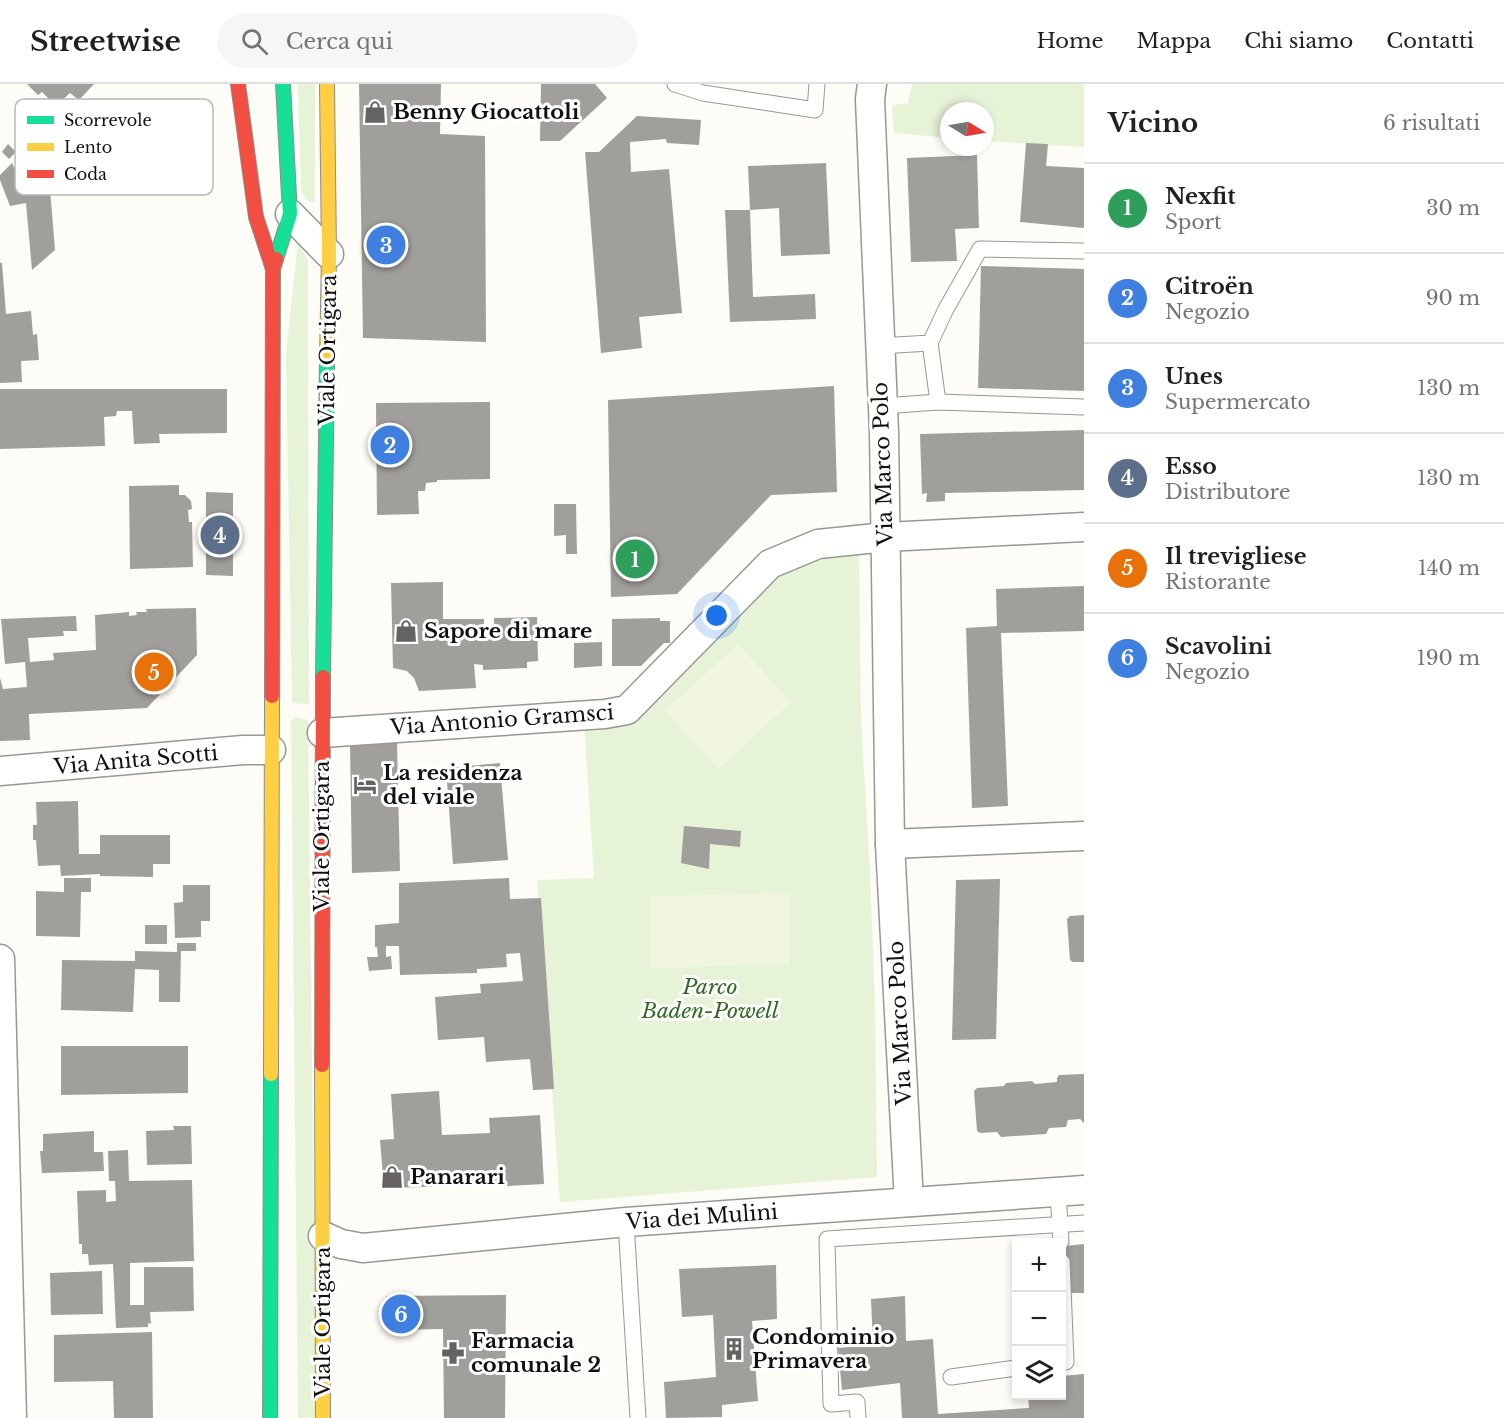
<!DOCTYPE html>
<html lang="it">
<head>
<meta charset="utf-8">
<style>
	:root { --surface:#fff; --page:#f6f6f6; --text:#202124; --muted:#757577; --line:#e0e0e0; --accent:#111827 }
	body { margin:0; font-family:"Libre Baskerville",serif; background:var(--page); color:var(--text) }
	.controls { position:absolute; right:18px; bottom:18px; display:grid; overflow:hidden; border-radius:0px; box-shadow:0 3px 9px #0003 }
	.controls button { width:54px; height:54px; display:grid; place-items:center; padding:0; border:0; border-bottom:2px solid var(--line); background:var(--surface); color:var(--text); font:30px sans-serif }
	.compass { position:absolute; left:940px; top:18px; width:54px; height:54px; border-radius:50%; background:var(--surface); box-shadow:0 3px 9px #0003; rotate:101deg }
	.you { position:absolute; left:717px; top:532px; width:21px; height:21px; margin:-15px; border:4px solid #fff; border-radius:50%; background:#1a73e8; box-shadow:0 0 0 9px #1a73e833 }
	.badge { display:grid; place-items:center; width:39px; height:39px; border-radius:50%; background:var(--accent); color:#fff; font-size:20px; font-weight:700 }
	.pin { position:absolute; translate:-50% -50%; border:3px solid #fff; box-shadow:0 2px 6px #0006 }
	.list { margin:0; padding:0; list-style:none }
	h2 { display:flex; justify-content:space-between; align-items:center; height:78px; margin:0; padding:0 24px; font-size:26px }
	h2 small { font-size:20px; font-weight:400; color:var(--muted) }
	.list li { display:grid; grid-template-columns:39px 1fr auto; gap:18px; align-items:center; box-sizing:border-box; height:90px; padding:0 24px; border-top:2px solid var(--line) }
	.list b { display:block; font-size:22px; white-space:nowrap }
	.list p { margin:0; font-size:20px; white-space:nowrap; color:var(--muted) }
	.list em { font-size:20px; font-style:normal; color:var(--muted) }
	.icon { flex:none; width:33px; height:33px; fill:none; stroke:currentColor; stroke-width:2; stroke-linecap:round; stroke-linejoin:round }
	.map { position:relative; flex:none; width:1084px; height:1334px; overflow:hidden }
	header { display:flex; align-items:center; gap:36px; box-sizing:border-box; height:84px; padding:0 30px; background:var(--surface); border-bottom:2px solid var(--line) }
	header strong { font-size:28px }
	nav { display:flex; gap:33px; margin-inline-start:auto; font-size:21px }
	.search { width:420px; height:54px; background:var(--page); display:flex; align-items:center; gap:15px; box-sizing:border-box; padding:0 21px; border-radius:33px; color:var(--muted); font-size:22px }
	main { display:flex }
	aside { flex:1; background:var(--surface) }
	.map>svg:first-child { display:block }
</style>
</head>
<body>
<header>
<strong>Streetwise</strong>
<div class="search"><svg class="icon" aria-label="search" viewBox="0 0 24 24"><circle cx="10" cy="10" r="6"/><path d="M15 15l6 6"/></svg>Cerca qui</div>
<nav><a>Home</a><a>Mappa</a><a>Chi siamo</a><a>Contatti</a></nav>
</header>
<main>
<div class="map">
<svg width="1084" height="1334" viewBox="0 0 1084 1334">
	<rect width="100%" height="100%" fill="#fdfcf7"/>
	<!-- green -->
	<g fill="#e7f3d7">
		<polygon points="298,0 315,0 315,119 306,116 301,107"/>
		<polygon points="912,0 1084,0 1084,63 985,57 985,27 949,27 949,54 894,49 892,21 908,19"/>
		<polygon points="298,158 308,177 309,620 292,619 286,270"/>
		<polygon points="831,466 859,468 861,636 870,788 875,921 877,1093 560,1118 537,796 594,794 584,637 598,638 776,491"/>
		<polygon points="295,633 308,636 316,1334 298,1334 291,637"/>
	</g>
	<!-- pitch -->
	<g fill="#f0f6e1">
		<polygon points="738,560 791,618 719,685 665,627"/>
		<polygon points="790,809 790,880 651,884 651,812"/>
	</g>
	<!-- building -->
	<g fill="#a19f9c">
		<polygon points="27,0 94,0 79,16 70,9 56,22 42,8 38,11"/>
		<polygon points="359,0 441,0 440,50 485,52 486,258 363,254"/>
		<polygon points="541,0 595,0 607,14 560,57 540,57"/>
		<polygon points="637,32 701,36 699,61 667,59 666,55 630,58 631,88 669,85 682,229 639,233 642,264 601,269 585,68 599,68"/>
		<polygon points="1026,59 1048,60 1046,82 1084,84 1084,144 1020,138"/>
		<polygon points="8,60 16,68 9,75 2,68"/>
		<polygon points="977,71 979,144 955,145 957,177 911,178 907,74"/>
		<polygon points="12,79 25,107 50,105 55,166 32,186 26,119 10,122 0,96 0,91"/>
		<polygon points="826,79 830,170 781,172 779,124 750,126 748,82"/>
		<polygon points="725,126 750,126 753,213 815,210 816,235 730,238"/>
		<polygon points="0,179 2,179 6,230 31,227 33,251 37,250 39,276 21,277 22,298 0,299"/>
		<polygon points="981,182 1084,185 1084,307 978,304"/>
		<polygon points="834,302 837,408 771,411 677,510 611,513 608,316"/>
		<polygon points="0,305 227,305 227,349 159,350 160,359 134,360 132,327 117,327 116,332 104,333 105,362 0,365"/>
		<polygon points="490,318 490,395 437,396 437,398 426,399 425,407 418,407 419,430 377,431 376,319"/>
		<polygon points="1084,346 1084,406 945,409 945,417 926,418 927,409 922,410 920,350"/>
		<polygon points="179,401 179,411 185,411 191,417 192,425 188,426 189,438 192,438 193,483 130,485 129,402"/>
		<polygon points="206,408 233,409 233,492 206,491"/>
		<polygon points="554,420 576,420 577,470 566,470 566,451 554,452"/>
		<polygon points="443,498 443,535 484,535 484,544 494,544 494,534 537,533 538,577 527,578 527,584 483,586 483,581 474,580 476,604 419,607 414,594 407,587 393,584 391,499"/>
		<polygon points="1084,502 1084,547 1001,549 1008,722 972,724 966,544 997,542 996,505"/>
		<polygon points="196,524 197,571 147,624 29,630 30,656 0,657 0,594 3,605 27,603 25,578 5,580 1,535 76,532 77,547 63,547 64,552 28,554 30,578 54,576 53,569 96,566 95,531 129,528 129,532 137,531 136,528 147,528 146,525"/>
		<polygon points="660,534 660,537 670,537 670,559 664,559 641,582 612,582 612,535"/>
		<polygon points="602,558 602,582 574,584 574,559"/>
		<polygon points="397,658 400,787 352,789 350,659"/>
		<polygon points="500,679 508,776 453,780 446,684"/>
		<polygon points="78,717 79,770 100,770 100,751 170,751 170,780 153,780 153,793 100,792 100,790 61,792 60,781 38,782 36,756 33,756 33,741 37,741 36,718"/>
		<polygon points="684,742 741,747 740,763 710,760 709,785 681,779"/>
		<polygon points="64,794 91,794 91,808 81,808 80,853 36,852 36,807 64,808"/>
		<polygon points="509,794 510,815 541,814 554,1005 533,1006 530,975 486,978 484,953 438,956 435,913 481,909 480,900 523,897 520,869 506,870 507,883 477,885 477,889 400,891 399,862 386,862 386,873 391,872 392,885 369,887 367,873 378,873 377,863 375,863 375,841 399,839 399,799"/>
		<polygon points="1000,795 996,955 952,956 956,796"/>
		<polygon points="183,801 210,801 210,837 201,837 201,853 175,854 174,819 183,818"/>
		<polygon points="1084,831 1084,878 1073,878 1070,876 1067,835 1070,832"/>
		<rect x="145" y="841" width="22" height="19"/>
		<polygon points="177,859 196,859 196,867 181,867 180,918 159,918 159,886 135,885 133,928 61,926 62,876 135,877 135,867 177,868"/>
		<polygon points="61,962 188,962 188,1009 61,1011"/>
		<polygon points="1084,990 1084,1039 1080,1035 1068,1036 1066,1043 1049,1044 1046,1050 1001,1053 997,1048 980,1049 977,1047 974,1007 977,1004 1004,1002 1006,999 1032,997 1035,1000 1057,998 1057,994 1059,991"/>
		<polygon points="439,1007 442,1051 490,1049 489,1034 540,1031 544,1100 493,1103 493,1097 467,1098 467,1102 384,1104 380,1056 394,1055 391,1010"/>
		<polygon points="173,1042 191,1042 192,1080 147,1081 146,1047 174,1046"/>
		<polygon points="94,1047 94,1068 103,1068 104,1087 42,1089 40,1067 43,1067 43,1050"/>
		<polygon points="128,1066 129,1097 192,1096 194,1177 130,1179 130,1221 144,1221 144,1183 193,1183 194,1227 150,1228 151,1240 148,1239 148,1243 116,1244 113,1180 89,1181 88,1170 82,1170 82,1160 79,1160 77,1107 106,1106 106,1118 116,1117 115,1097 109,1097 108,1067"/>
		<polygon points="1084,1160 1084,1209 1069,1209 1065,1162"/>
		<polygon points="776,1181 777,1235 752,1237 758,1317 722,1321 722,1333 666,1334 664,1298 716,1293 713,1231 682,1233 679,1185"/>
		<polygon points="102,1187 103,1230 51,1231 50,1189"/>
		<polygon points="506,1211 505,1334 444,1334 443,1245 387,1246 386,1212"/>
		<polygon points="905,1212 906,1257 933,1255 938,1330 1029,1324 1028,1312 1062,1312 1062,1292 1084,1290 1084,1334 902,1334 900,1299 842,1306 838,1264 873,1261 871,1215"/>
		<polygon points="152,1248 153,1334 114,1334 113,1297 54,1298 54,1251"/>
	</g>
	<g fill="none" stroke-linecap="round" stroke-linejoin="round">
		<!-- lane casing -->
		<g stroke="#979795" stroke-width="17">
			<g id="lane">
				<polyline points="675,0 703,9 815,26 817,0"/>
				<polyline points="930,259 938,318"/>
				<polyline points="879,262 930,259 946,225 980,165 1084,167"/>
				<polyline points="883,322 938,318 1084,323"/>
				<polyline points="1058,1108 1061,1158"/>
				<polyline points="626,1138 638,1334"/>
				<polyline points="1062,1178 1066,1278 1062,1278"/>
				<polyline points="951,1293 1016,1284"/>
				<polyline points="858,1334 857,1318 831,1320 827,1155 1084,1139"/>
			</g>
		</g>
		<!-- street casing -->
		<g stroke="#979795" stroke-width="31">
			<g id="street">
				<polyline points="872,0 870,15 884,348 890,760 909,1118"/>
				<polyline points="290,130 329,170"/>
				<polyline points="322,649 605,630 627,626 770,480 818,460 886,453 1084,443"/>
				<polyline points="0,687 243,666 271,666"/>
				<polyline points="890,760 1084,752"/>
				<polyline points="0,875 12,1334"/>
				<polyline points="323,1152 341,1160 363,1164 626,1138 1084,1106"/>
			</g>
		</g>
		<!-- fast casing -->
		<g stroke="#8e8d8b" stroke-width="16">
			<g id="fast">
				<polyline points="276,175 290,130 283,0"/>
				<polyline points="323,593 327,275"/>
				<polyline points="270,1334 271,990"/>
			</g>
		</g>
		<!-- slow casing -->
		<g stroke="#8e8d8b" stroke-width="16">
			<g id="slow">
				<polyline points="327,0 329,170 327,275"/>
				<polyline points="322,981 323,1334"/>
				<polyline points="271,990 272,612"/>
			</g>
		</g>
		<!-- jam casing -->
		<g stroke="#8e8d8b" stroke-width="16">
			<g id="jam">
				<polyline points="238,0 256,133 273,185"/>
				<polyline points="272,612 273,185 276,175"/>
				<polyline points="322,981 323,593"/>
			</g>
		</g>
		<!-- lane -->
		<use href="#lane" stroke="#fffffe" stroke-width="15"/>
		<!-- street -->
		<use href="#street" stroke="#fffffe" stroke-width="28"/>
		<!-- fast -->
		<use href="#fast" stroke="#16e098" stroke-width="14"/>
		<!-- slow -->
		<use href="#slow" stroke="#ffcf43" stroke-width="14"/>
		<!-- jam -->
		<use href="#jam" stroke="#f24e42" stroke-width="14"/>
	</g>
	<!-- icons -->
	<defs>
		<g id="shop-bare" transform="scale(1.8)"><path d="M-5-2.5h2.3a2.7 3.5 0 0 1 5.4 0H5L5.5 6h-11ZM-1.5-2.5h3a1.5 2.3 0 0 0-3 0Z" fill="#646362" stroke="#fff" stroke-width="2.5" paint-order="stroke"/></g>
		<g id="hotel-bare" transform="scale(1.8)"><path d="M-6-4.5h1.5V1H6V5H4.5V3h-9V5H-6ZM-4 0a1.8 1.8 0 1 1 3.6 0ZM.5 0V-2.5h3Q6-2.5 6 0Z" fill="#646362" stroke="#fff" stroke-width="2.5" paint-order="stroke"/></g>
		<g id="building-bare" transform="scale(1.8)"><path d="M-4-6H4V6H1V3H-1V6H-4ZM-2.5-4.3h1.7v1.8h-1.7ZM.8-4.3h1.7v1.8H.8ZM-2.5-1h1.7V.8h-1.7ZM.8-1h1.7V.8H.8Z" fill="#646362" stroke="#fff" stroke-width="2.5" paint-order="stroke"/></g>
		<g id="pharmacy-bare" transform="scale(1.8)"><path d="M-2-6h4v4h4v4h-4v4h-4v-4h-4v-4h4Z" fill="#646362" stroke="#fff" stroke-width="2.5" paint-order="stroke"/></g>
	</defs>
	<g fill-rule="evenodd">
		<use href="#shop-bare" x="375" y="28"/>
		<use href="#shop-bare" x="406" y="547"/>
		<use href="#hotel-bare" x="365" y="701"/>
		<use href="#shop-bare" x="392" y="1093"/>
		<use href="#building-bare" x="734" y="1265"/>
		<use href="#pharmacy-bare" x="453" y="1269"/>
	</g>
	<g text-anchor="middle" stroke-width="6" stroke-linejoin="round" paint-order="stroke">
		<!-- poi labels -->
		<g font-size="21" font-weight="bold" fill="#111" stroke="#fff" text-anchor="start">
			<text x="393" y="35">Benny Giocattoli</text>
			<text x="424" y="554">Sapore di mare</text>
			<text x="383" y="696">La residenza<tspan x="383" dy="24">del viale</tspan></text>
			<text x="410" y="1100">Panarari</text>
			<text x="752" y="1260">Condominio<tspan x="752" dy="24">Primavera</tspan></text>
			<text x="471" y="1264">Farmacia<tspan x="471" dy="24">comunale 2</tspan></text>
		</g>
		<!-- street labels -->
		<g font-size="21" fill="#111" stroke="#fff">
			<text transform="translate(328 266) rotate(-89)" y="7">Viale Ortigara</text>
			<text transform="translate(883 380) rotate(-92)" y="7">Via Marco Polo</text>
			<text transform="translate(502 636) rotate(-4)" y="7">Via Antonio Gramsci</text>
			<text transform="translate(136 676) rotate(-5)" y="7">Via Anita Scotti</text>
			<text transform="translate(322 752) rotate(-90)" y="7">Viale Ortigara</text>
			<text transform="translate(900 939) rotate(-93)" y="7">Via Marco Polo</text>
			<text transform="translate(702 1133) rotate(-4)" y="7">Via dei Mulini</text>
			<text transform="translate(323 1238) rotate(-90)" y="7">Viale Ortigara</text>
		</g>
		<!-- park labels -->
		<g font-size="21" font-style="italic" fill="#2f6b1f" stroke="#fff">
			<text x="710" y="910">Parco<tspan x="710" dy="24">Baden-Powell</tspan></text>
		</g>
	</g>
	<!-- legend -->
	<rect x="15" y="15" width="198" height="96" rx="9" fill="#fff" stroke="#b8b8b8" stroke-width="1.5"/>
	<rect x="27" y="32" width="27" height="8" fill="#16e098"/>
	<rect x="27" y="59" width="27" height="8" fill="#ffcf43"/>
	<rect x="27" y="86" width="27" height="8" fill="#f24e42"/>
	<g font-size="16" fill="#111">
		<text x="64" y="42">Scorrevole</text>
		<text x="64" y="69">Lento</text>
		<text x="64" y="96">Coda</text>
	</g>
</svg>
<div class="controls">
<button>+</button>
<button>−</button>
<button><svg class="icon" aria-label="layers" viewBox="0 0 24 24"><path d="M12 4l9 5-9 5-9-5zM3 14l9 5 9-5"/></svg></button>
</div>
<svg class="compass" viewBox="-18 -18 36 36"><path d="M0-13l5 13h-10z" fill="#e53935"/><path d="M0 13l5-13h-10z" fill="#757577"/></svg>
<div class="you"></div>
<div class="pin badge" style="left:635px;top:475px;background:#2e9e5b">1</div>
<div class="pin badge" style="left:390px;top:361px;background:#3f7fe0">2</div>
<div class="pin badge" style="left:386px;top:161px;background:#3f7fe0">3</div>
<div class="pin badge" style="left:220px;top:451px;background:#5c6f8a">4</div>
<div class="pin badge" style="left:154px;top:588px;background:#e8710a">5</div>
<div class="pin badge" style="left:401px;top:1230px;background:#3f7fe0">6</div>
</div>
<aside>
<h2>Vicino<small>6 risultati</small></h2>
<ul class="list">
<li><span class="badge" style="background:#2e9e5b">1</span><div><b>Nexfit</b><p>Sport</p></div><em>30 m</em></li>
<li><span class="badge" style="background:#3f7fe0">2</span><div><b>Citroën</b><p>Negozio</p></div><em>90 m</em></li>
<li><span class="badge" style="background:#3f7fe0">3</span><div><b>Unes</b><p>Supermercato</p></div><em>130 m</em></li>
<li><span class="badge" style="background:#5c6f8a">4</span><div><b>Esso</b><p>Distributore</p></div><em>130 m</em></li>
<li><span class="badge" style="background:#e8710a">5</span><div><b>Il trevigliese</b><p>Ristorante</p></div><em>140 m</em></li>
<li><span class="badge" style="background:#3f7fe0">6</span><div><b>Scavolini</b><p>Negozio</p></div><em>190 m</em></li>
</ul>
</aside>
</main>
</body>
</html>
